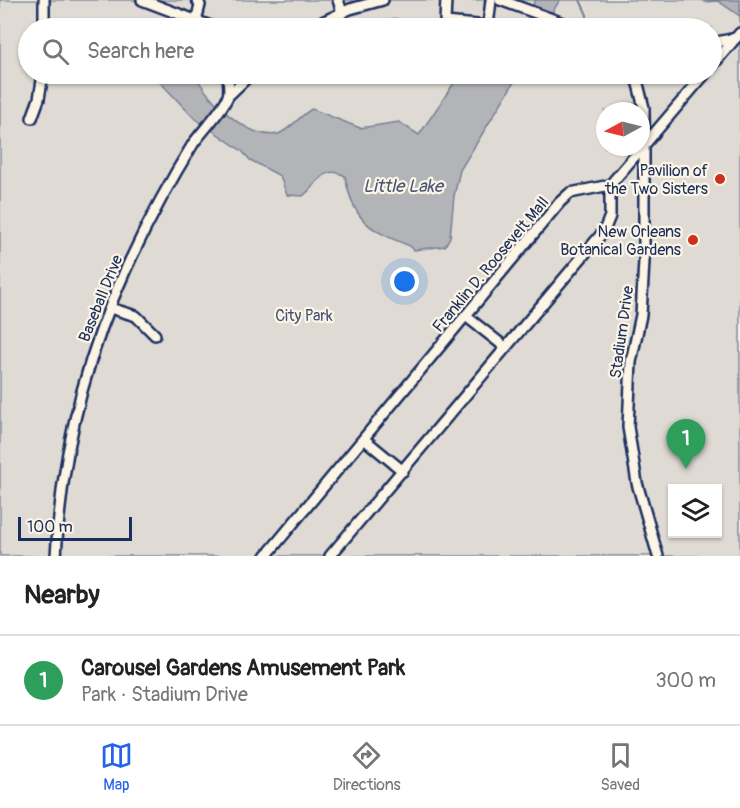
<!DOCTYPE html>
<html lang="en">
<head>
<meta charset="utf-8">
<style>
	:root { --surface:#fff; --page:#f6f6f6; --text:#222; --muted:#767676; --line:#e0e0e0; --accent:#2563eb }
	body { margin:0; font-family:Pangolin,sans-serif; background:var(--page); color:var(--text) }
	.controls { position:absolute; right:18px; bottom:18px; display:grid; overflow:hidden; border-radius:0px; box-shadow:0 2px 4px #0004 }
	.controls button { width:54px; height:54px; display:grid; place-items:center; padding:0; border:0; border-bottom:2px solid var(--line); background:var(--surface); color:var(--text); font:30px sans-serif }
	.compass { position:absolute; left:596px; top:102px; width:54px; height:54px; border-radius:50%; background:var(--surface); box-shadow:0 2px 4px #0004; rotate:263deg }
	.scale { position:absolute; left:18px; bottom:15px; width:114px; box-sizing:border-box; padding-left:6px; border:3px solid #1b2f5e; border-top:0; font-size:16px; line-height:21px; white-space:nowrap; color:#1b2f5e; -webkit-text-stroke:4px #fcf5e5; paint-order:stroke }
	.you { position:absolute; left:405px; top:282px; width:21px; height:21px; margin:-15px; border:4px solid #fff; border-radius:50%; background:#1a73e8; box-shadow:0 0 0 9px #1a73e833 }
	.badge { display:grid; place-items:center; width:39px; height:39px; border-radius:50%; background:var(--accent); color:#fff; font-size:20px; font-weight:700 }
	.pin { position:absolute; translate:-50% -50px; filter:drop-shadow(0 2px 3px #0008) }
	.pin::after { content:''; position:absolute; top:32px; width:21px; height:18px; background:inherit; clip-path:polygon(0 0,100% 0,50% 100%) }
	.list { margin:0; padding:0; list-style:none }
	h2 { display:flex; justify-content:space-between; align-items:center; height:78px; margin:0; padding:0 24px; font-size:26px }
	h2 small { font-size:20px; font-weight:400; color:var(--muted) }
	.list li { display:grid; grid-template-columns:39px 1fr auto; gap:18px; align-items:center; box-sizing:border-box; height:90px; padding:0 24px; border-top:2px solid var(--line) }
	.list b { display:block; font-size:22px; white-space:nowrap }
	.list p { margin:0; font-size:20px; white-space:nowrap; color:var(--muted) }
	.list em { font-size:20px; font-style:normal; color:var(--muted) }
	.icon { flex:none; width:33px; height:33px; fill:none; stroke:currentColor; stroke-width:2; stroke-linecap:round; stroke-linejoin:round }
	.map { position:relative; flex:none; width:740px; height:556px; overflow:hidden }
	.search { position:absolute; background:var(--surface); box-shadow:0 2px 4px #0004; left:18px; right:18px; top:18px; height:66px; display:flex; align-items:center; gap:15px; box-sizing:border-box; padding:0 21px; border-radius:33px; color:var(--muted); font-size:22px }
	.sheet { height:168px; background:var(--surface) }
	nav { display:flex; justify-content:space-around; align-items:center; box-sizing:border-box; height:84px; border-top:2px solid var(--line); background:var(--surface); font-size:16px; color:var(--muted) }
	nav a { display:grid; justify-items:center; gap:3px }
	nav .on { color:var(--accent) }
	.map>svg:first-child { display:block }
</style>
</head>
<body>
<div class="map">
<svg width="740" height="556" viewBox="0 0 740 556">
	<rect width="100%" height="100%" fill="#fcf5e5"/>
	<filter id="ink" filterUnits="userSpaceOnUse"><feTurbulence type="fractalNoise" baseFrequency=".0167" numOctaves="2"/><feDisplacementMap in="SourceGraphic" scale="12" xChannelSelector="R" yChannelSelector="G"/><feConvolveMatrix kernelMatrix="1 2 1 2 8 2 1 2 1" color-interpolation-filters="sRGB"/></filter>
	<g filter="url(#ink)">
		<!-- green -->
		<path fill="#dfdbd4" stroke="#7d8599" stroke-width="1.5" fill-rule="evenodd" d="M0,0H740V556H0ZM28,28H712V74H28ZM605,111H641V147H605ZM672,488H718V534H672Z"/>
		<!-- water -->
		<g fill="#b2b4b8" stroke="#767f94" stroke-width="1.5">
			<polygon points="535,0 560,0 542,28 520,28 528,19"/>
			<polygon points="702,0 740,0 740,16 718,1 705,2"/>
			<path d="M68,74H195C207,99 247,140 278,134C287,132 302,114 312,109L360,128L399,122L419,135L460,74H519L460,170L454,196L450,237L445,246L414,250L410,246C369,230 353,221 345,176C324,164 318,184 303,196L287,195L280,176L250,160L242,151L193,117L161,83L147,76L114,78L87,75L70,77Z"/>
		</g>
		<g fill="none" stroke-linecap="round" stroke-linejoin="round">
			<!-- stream -->
			<polyline stroke="#767f94" stroke-width="2" points="580,0 587,15 587,22"/>
			<!-- minor casing -->
			<g stroke="#1b2f5e" stroke-width="14">
				<g id="minor">
					<polyline points="44,0 44,28"/>
					<polyline points="142,0 216,28"/>
					<polyline points="338,0 342,12"/>
					<polyline points="446,0 445,22 488,26 491,0"/>
					<polyline points="500,0 577,28"/>
					<polyline points="339,14 344,28"/>
					<polyline points="196,21 200,5 197,0"/>
					<polyline points="309,28 350,9 383,0"/>
					<polyline points="383,28 395,25"/>
					<polyline points="712,43 736,38"/>
					<polyline points="712,66 740,33"/>
					<polyline points="632,74 638,84 644,108 644,261 641,315 631,362 628,427 637,483 658,556"/>
					<polyline points="229,95 251,74"/>
					<polyline points="32,118 39,99 43,74"/>
					<polyline points="610,185 705,74"/>
					<polyline points="110,308 136,316 155,335"/>
					<polyline points="467,317 505,347"/>
					<polyline points="364,439 403,471"/>
					<path d="M56,556C61,457 85,359 126,269C146,226 168,184 193,144C202,131 223,110 228,96C230,90 228,80 228,74"/>
					<polyline points="266,556 560,202 570,193 610,185 610,216 604,231 330,556"/>
				</g>
			</g>
			<!-- minor -->
			<use href="#minor" stroke="#fcf5e5" stroke-width="9"/>
		</g>
	</g>
	<!-- markers -->
	<g fill="#c8321e" stroke="#fcf5e5" stroke-width="2">
		<circle cx="720" cy="179" r="6"/>
		<circle cx="693" cy="240" r="6"/>
	</g>
	<g text-anchor="middle" stroke-width="4.5" stroke-linejoin="round" paint-order="stroke">
		<!-- poi labels -->
		<g font-size="16" fill="#1b2f5e" stroke="#fcf5e5" text-anchor="end">
			<text x="708" y="176">Pavilion of<tspan x="708" dy="18">the Two Sisters</tspan></text>
			<text x="681" y="237">New Orleans<tspan x="681" dy="18">Botanical Gardens</tspan></text>
		</g>
		<!-- street labels -->
		<g font-size="16" fill="#1b2f5e" stroke="#fcf5e5">
			<text transform="translate(490 264) rotate(-50)" y="6">Franklin D. Roosevelt Mall</text>
			<text transform="translate(100 298) rotate(-68)" y="6">Baseball Drive</text>
			<text transform="translate(621 332) rotate(-82)" y="6">Stadium Drive</text>
		</g>
		<!-- park labels -->
		<g font-size="16" fill="#425176" stroke="#fcf5e5">
			<text x="304" y="321">City Park</text>
		</g>
		<!-- water labels -->
		<g font-size="18" font-style="italic" fill="#485779" stroke="#fcf5e5">
			<text x="403" y="192">Little Lake</text>
		</g>
	</g>
</svg>
<div class="controls">
<button><svg class="icon" aria-label="layers" viewBox="0 0 24 24"><path d="M12 4l9 5-9 5-9-5zM3 14l9 5 9-5"/></svg></button>
</div>
<svg class="compass" viewBox="-18 -18 36 36"><path d="M0-13l5 13h-10z" fill="#e53935"/><path d="M0 13l5-13h-10z" fill="#767676"/></svg>
<div class="scale">100 m</div>
<div class="you"></div>
<div class="pin badge" style="left:686px;top:469px;background:#2e9e5b">1</div>
<div class="search"><svg class="icon" aria-label="search" viewBox="0 0 24 24"><circle cx="10" cy="10" r="6"/><path d="M15 15l6 6"/></svg>Search here</div>
</div>
<section class="sheet">
<h2>Nearby<small></small></h2>
<ul class="list">
<li><span class="badge" style="background:#2e9e5b">1</span><div><b>Carousel Gardens Amusement Park</b><p>Park · Stadium Drive</p></div><em>300 m</em></li>
</ul>
</section>
<nav>
<a class="on"><svg class="icon" aria-label="map" viewBox="0 0 24 24"><path d="M3 6l6-2 6 2 6-2v14l-6 2-6-2-6 2zM9 4v14M15 6v14"/></svg>Map</a>
<a><svg class="icon" aria-label="directions" viewBox="0 0 24 24"><path d="M12 3l9 9-9 9-9-9zM9 14v-3h6M13 9l2 2-2 2"/></svg>Directions</a>
<a><svg class="icon" aria-label="saved" viewBox="0 0 24 24"><path d="M7 4h10v16l-5-4-5 4z"/></svg>Saved</a>
</nav>
</body>
</html>
